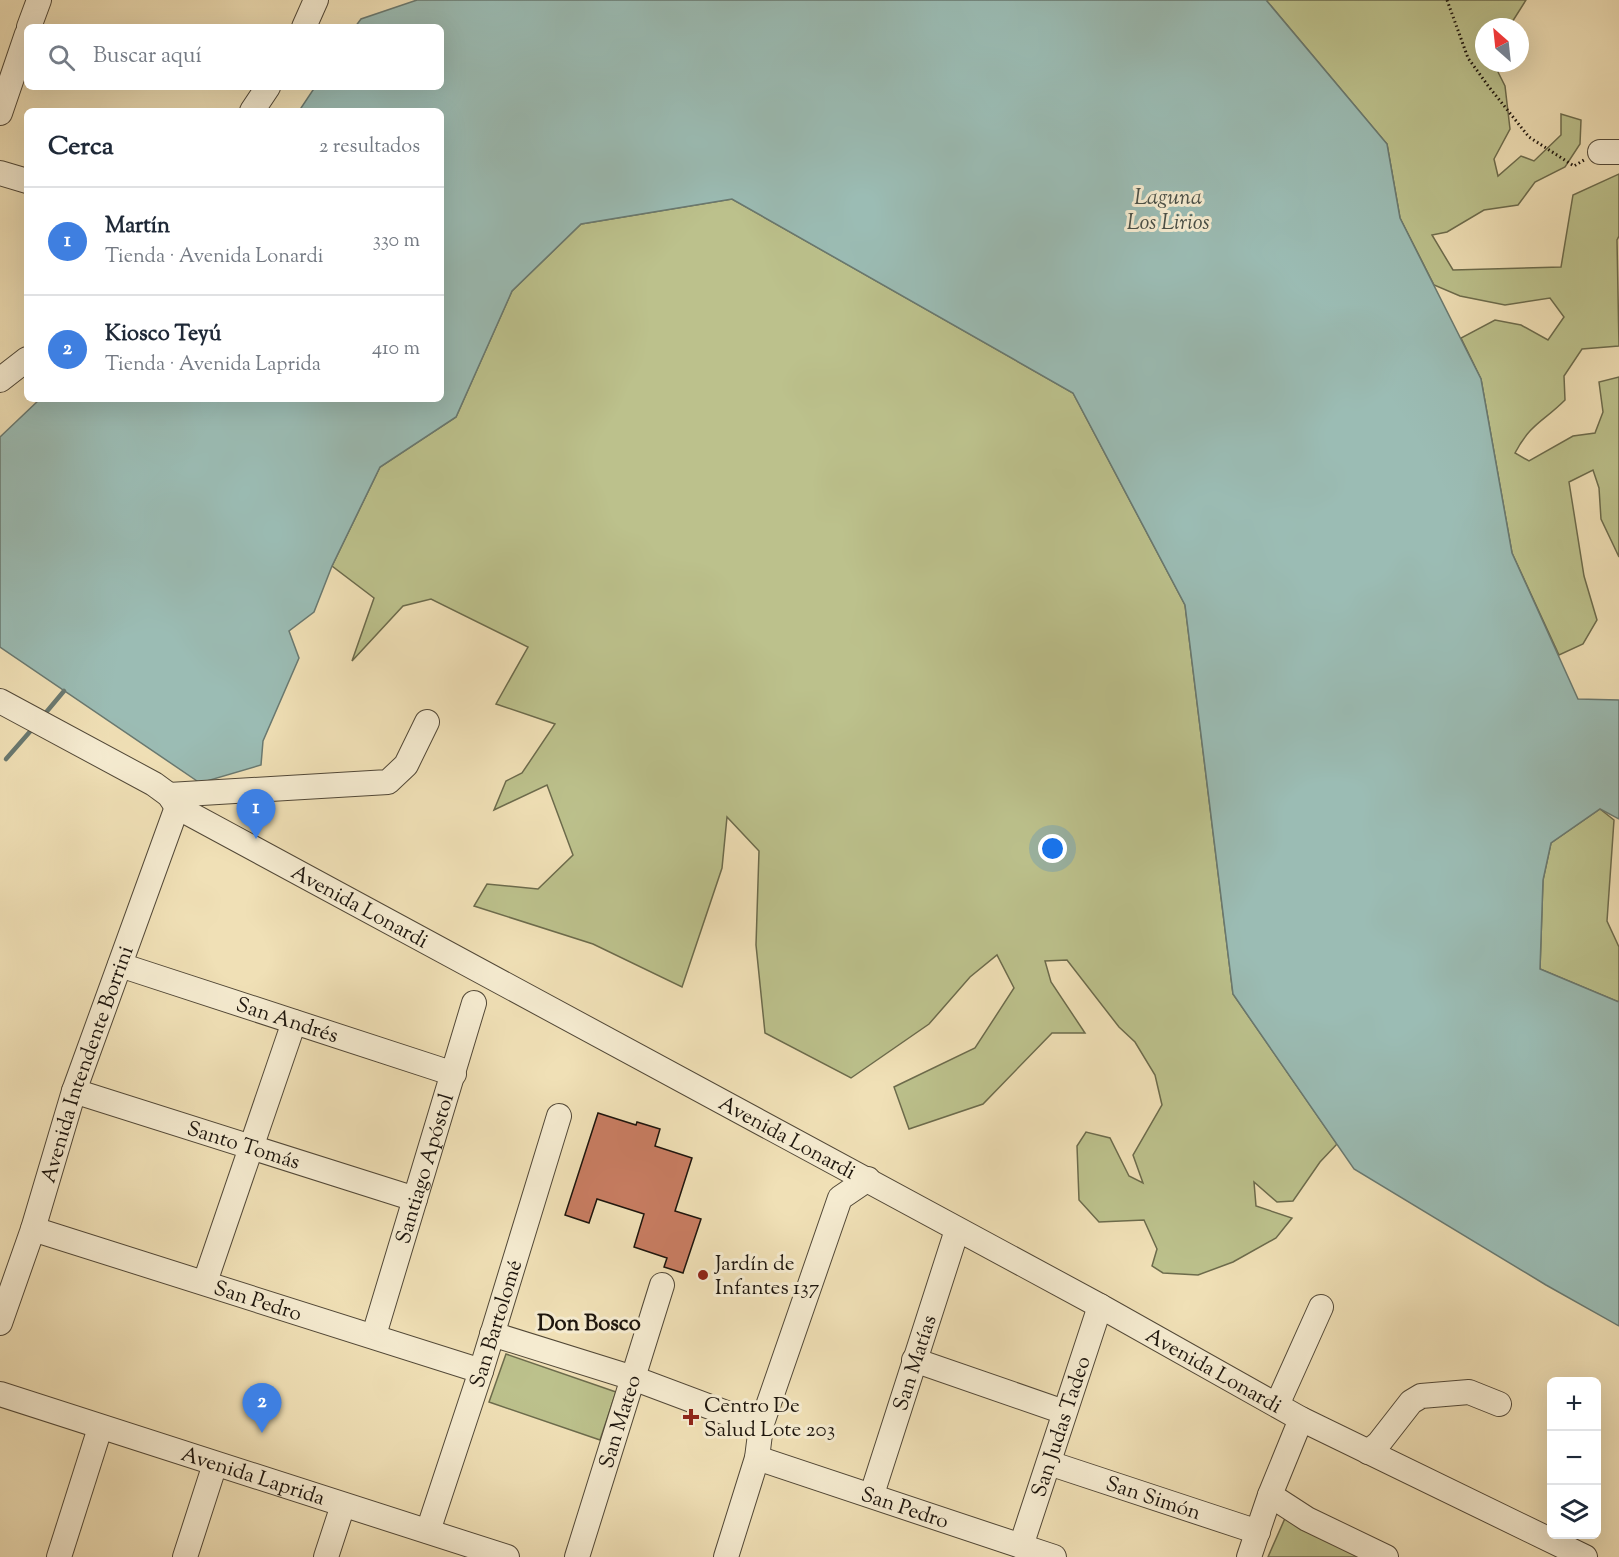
<!DOCTYPE html>
<html lang="es">
<head>
<meta charset="utf-8">
<style>
	:root { --surface:#fff; --page:#f2f2f3; --text:#1f2937; --muted:#747a83; --line:#e0e1e3; --accent:#d93025 }
	body { margin:0; font-family:"Sorts Mill Goudy",serif; background:var(--page); color:var(--text) }
	.controls { position:absolute; right:18px; bottom:18px; display:grid; overflow:hidden; border-radius:9px; box-shadow:0 6px 24px #0002 }
	.controls button { width:54px; height:54px; display:grid; place-items:center; padding:0; border:0; border-bottom:2px solid var(--line); background:var(--surface); color:var(--text); font:30px sans-serif }
	.compass { position:absolute; left:1475px; top:18px; width:54px; height:54px; border-radius:50%; background:var(--surface); box-shadow:0 6px 24px #0002; rotate:333deg }
	.you { position:absolute; left:1053px; top:849px; width:21px; height:21px; margin:-15px; border:4px solid #fff; border-radius:50%; background:#1a73e8; box-shadow:0 0 0 9px #1a73e833 }
	.badge { display:grid; place-items:center; width:39px; height:39px; border-radius:50%; background:var(--accent); color:#fff; font-size:20px; font-weight:700 }
	.pin { position:absolute; translate:-50% -50px; filter:drop-shadow(0 2px 3px #0008) }
	.pin::after { content:''; position:absolute; top:32px; width:21px; height:18px; background:inherit; clip-path:polygon(0 0,100% 0,50% 100%) }
	.list { margin:0; padding:0; list-style:none }
	h2 { display:flex; justify-content:space-between; align-items:center; height:78px; margin:0; padding:0 24px; font-size:26px }
	h2 small { font-size:20px; font-weight:400; color:var(--muted) }
	.list li { display:grid; grid-template-columns:39px 1fr auto; gap:18px; align-items:center; box-sizing:border-box; height:108px; padding:0 24px; border-top:2px solid var(--line) }
	.list b { display:block; font-size:22px; white-space:nowrap }
	.list p { margin:0; font-size:20px; white-space:nowrap; color:var(--muted) }
	.list em { font-size:20px; font-style:normal; color:var(--muted) }
	.icon { flex:none; width:33px; height:33px; fill:none; stroke:currentColor; stroke-width:2; stroke-linecap:round; stroke-linejoin:round }
	.map { position:relative; flex:none; width:1619px; height:1557px; overflow:hidden }
	.search { position:absolute; background:var(--surface); box-shadow:0 6px 24px #0002; left:24px; top:24px; width:420px; height:66px; display:flex; align-items:center; gap:15px; box-sizing:border-box; padding:0 21px; border-radius:9px; color:var(--muted); font-size:22px }
	.panel { position:absolute; background:var(--surface); box-shadow:0 6px 24px #0002; left:24px; top:108px; width:420px; height:294px; border-radius:9px }
	.map>svg:first-child { display:block }
</style>
</head>
<body>
<div class="map">
<svg width="1619" height="1557" viewBox="0 0 1619 1557">
	<rect width="100%" height="100%" fill="#f0e0b6"/>
	<filter id="stains"><feTurbulence type="fractalNoise" baseFrequency=".00333" numOctaves="4"/><feColorMatrix values="0 0 0 0 .2 0 0 0 0 .09 0 0 0 0 .02 0 0 0 .5 -.17"/></filter>
	<radialGradient id="worn" r=".72"><stop offset=".6" stop-color="#630" stop-opacity="0"/><stop offset="1" stop-color="#630" stop-opacity=".3"/></radialGradient>
	<!-- green -->
	<g fill="#bcc18c" stroke="#6c6b4c" stroke-width="1.5">
		<path d="M1266,0H1526L1509,27H1484V63H1501L1498,72L1505,86L1510,129L1494,159L1498,176L1521,156L1534,161L1561,135V114L1581,120L1580,144L1565,167L1535,182L1518,205L1484,210L1447,232L1432,235L1453,270L1561,267L1573,195L1619,174V236L1617,240L1619,346L1582,349L1564,376L1565,400C1543,422 1531,423 1515,453L1529,461L1573,436L1595,433L1603,412L1599,382L1619,377V557L1601,519L1599,488L1593,470L1569,482L1584,576L1597,620L1583,644L1559,655L1512,553L1481,379L1461,338L1495,320L1521,325L1548,340L1564,317L1550,298L1505,305L1460,296L1434,285L1400,218L1387,144Z"/>
		<polygon points="732,199 1073,393 1185,605 1233,994 1337,1144 1320,1162 1293,1201 1277,1202 1254,1182 1256,1206 1292,1218 1276,1238 1233,1262 1198,1275 1163,1273 1152,1266 1157,1249 1144,1220 1099,1222 1079,1200 1077,1146 1086,1132 1110,1138 1129,1176 1143,1183 1133,1155 1162,1105 1155,1075 1135,1042 1119,1027 1067,960 1045,961 1051,982 1085,1033 1052,1033 983,1104 909,1129 894,1087 975,1048 1014,988 997,955 970,977 929,1024 851,1078 765,1033 756,945 759,851 727,817 722,868 682,987 593,944 474,906 487,884 538,889 573,855 547,785 494,810 506,781 522,773 555,724 496,704 528,647 431,599 403,606 352,661 374,598 332,566 380,467 456,417 512,291 581,224"/>
		<polygon points="1600,809 1614,820 1607,921 1619,947 1619,1002 1540,969 1543,880 1551,843"/>
		<polygon points="506,1354 616,1392 600,1440 489,1402"/>
		<polygon points="1286,1516 1378,1557 1268,1557"/>
	</g>
	<!-- water -->
	<polygon fill="#9bbcb4" stroke="#697971" stroke-width="1.5" points="417,0 1266,0 1387,144 1400,218 1481,379 1512,553 1578,699 1619,700 1619,819 1600,809 1551,843 1543,880 1540,969 1619,1002 1619,1326 1546,1285 1354,1169 1233,994 1185,605 1073,393 732,199 581,224 512,291 456,417 380,467 332,566 314,612 289,631 299,658 263,741 261,765 200,783 0,647 0,437 40,399 441,399 441,111 299,111 315,87 441,87 441,27 355,27 361,19"/>
	<g fill="none" stroke-linecap="round" stroke-linejoin="round">
		<!-- stream -->
		<g stroke="#697971" stroke-width="4.5">
			<polyline points="43,716 64,691"/>
			<polyline points="6,759 34,727"/>
		</g>
	</g>
	<!-- building -->
	<polygon fill="#c87d62" stroke="#1d150d" stroke-width="1.5" points="598,1113 636,1125 637,1122 660,1129 655,1146 692,1158 675,1211 701,1219 683,1273 664,1267 667,1258 634,1247 644,1214 597,1199 589,1223 565,1215"/>
	<g fill="none" stroke-linecap="round" stroke-linejoin="round">
		<!-- minor casing -->
		<g stroke="#524837" stroke-width="26">
			<g id="minor">
				<polyline points="29,27 39,0"/>
				<polyline points="304,27 316,0"/>
				<polyline points="252,111 268,87"/>
				<polyline points="0,113 27,34"/>
				<polyline points="1600,152 1619,152"/>
				<polyline points="0,173 27,181"/>
				<polyline points="0,380 27,359"/>
				<path id="s1" d="M0,701L154,784L169,795L177,807L1100,1306L1301,1419L1585,1557"/>
				<polyline points="169,795 388,782 406,765 427,722"/>
				<path id="s2" d="M120,965L454,1074"/>
				<path id="s3" d="M74,1091L415,1199"/>
				<path id="s4" d="M33,1229L481,1371"/>
				<polyline points="205,1282 294,1022"/>
				<path id="s5" d="M0,1323L33,1229L74,1091L177,807"/>
				<polyline points="492,1334 633,1378 761,1426"/>
				<path id="s6" d="M374,1335L474,1003"/>
				<polyline points="914,1360 1064,1412"/>
				<path id="s7" d="M0,1394L507,1557"/>
				<polyline points="1277,1405 1321,1307"/>
				<polyline points="1368,1452 1379,1443 1411,1402 1421,1396 1469,1392 1499,1404"/>
				<path id="s8" d="M757,1458L1054,1557"/>
				<path id="s9" d="M1049,1463L1258,1532"/>
				<path id="s10" d="M872,1494L957,1230"/>
				<polyline points="1270,1495 1307,1519 1386,1557"/>
				<path id="s11" d="M428,1531L481,1371L559,1116"/>
				<path id="s12" d="M1021,1546L1100,1306"/>
				<polyline points="59,1557 100,1428"/>
				<polyline points="185,1557 215,1464"/>
				<polyline points="326,1557 343,1505"/>
				<path id="s13" d="M577,1557L662,1285"/>
				<polyline points="726,1557 757,1458 761,1426 840,1198 868,1179"/>
				<polyline points="1249,1557 1270,1495 1301,1419"/>
			</g>
		</g>
		<!-- path -->
		<polyline stroke="#1d150d" stroke-width="3" stroke-dasharray="1.5 3" stroke-linecap="butt" points="1447,0 1468,58 1489,87 1529,137 1574,166 1584,160"/>
		<!-- minor -->
		<use href="#minor" stroke="#f5ebd0" stroke-width="24"/>
	</g>
	<!-- markers -->
	<g fill="#8f2418" stroke="#f5ebd0" stroke-width="2">
		<circle cx="703" cy="1275" r="6"/>
		<path d="M688 1408h6v6h6v6h-6v6h-6v-6h-6v-6h6z"/>
	</g>
	<g text-anchor="middle" stroke-width="6" stroke-linejoin="round" paint-order="stroke">
		<!-- street labels -->
		<g font-size="21" fill="#1d150d" stroke="#f5ebd0">
			<text dy="7" stroke="none"><textPath href="#s1" startOffset="416">Avenida Lonardi</textPath></text>
			<text dy="7" stroke="none"><textPath href="#s2" startOffset="176">San Andrés</textPath></text>
			<text dy="7" stroke="none"><textPath href="#s5" startOffset="273">Avenida Intendente Borrini</textPath></text>
			<text dy="7" stroke="none"><textPath href="#s1" startOffset="902">Avenida Lonardi</textPath></text>
			<text dy="7" stroke="none"><textPath href="#s3" startOffset="178">Santo Tomás</textPath></text>
			<text dy="7" stroke="none"><textPath href="#s6" startOffset="174">Santiago Apóstol</textPath></text>
			<text dy="7" stroke="none"><textPath href="#s4" startOffset="236">San Pedro</textPath></text>
			<text dy="7" stroke="none"><textPath href="#s11" startOffset="218">San Bartolomé</textPath></text>
			<text dy="7" stroke="none"><textPath href="#s10" startOffset="138">San Matías</textPath></text>
			<text dy="7" stroke="none"><textPath href="#s1" startOffset="1388">Avenida Lonardi</textPath></text>
			<text dy="7" stroke="none"><textPath href="#s13" startOffset="142">San Mateo</textPath></text>
			<text dy="7" stroke="none"><textPath href="#s12" startOffset="126">San Judas Tadeo</textPath></text>
			<text dy="7" stroke="none"><textPath href="#s7" startOffset="266">Avenida Laprida</textPath></text>
			<text dy="7" stroke="none"><textPath href="#s9" startOffset="110">San Simón</textPath></text>
			<text dy="7" stroke="none"><textPath href="#s8" startOffset="156">San Pedro</textPath></text>
		</g>
		<!-- poi labels -->
		<g font-size="21" fill="#1d150d" stroke="#f5ebd0" text-anchor="start">
			<text x="715" y="1270">Jardín de<tspan x="715" dy="24">Infantes 137</tspan></text>
			<text x="704" y="1412">Centro De<tspan x="704" dy="24">Salud Lote 203</tspan></text>
		</g>
		<!-- water labels -->
		<g font-size="22" font-style="italic" fill="#494f47" stroke="#f5ebd0">
			<text x="1168" y="204">Laguna<tspan x="1168" dy="25">Los Lirios</tspan></text>
		</g>
		<!-- neighbourhood labels -->
		<g font-size="22" font-weight="bold" fill="#1d150d" stroke="#f5ebd0">
			<text x="589" y="1330">Don Bosco</text>
		</g>
	</g>
	<rect width="100%" height="100%" filter="url(#stains)"/>
	<rect width="100%" height="100%" fill="url(#worn)"/>
</svg>
<div class="controls">
<button>+</button>
<button>−</button>
<button><svg class="icon" aria-label="layers" viewBox="0 0 24 24"><path d="M12 4l9 5-9 5-9-5zM3 14l9 5 9-5"/></svg></button>
</div>
<svg class="compass" viewBox="-18 -18 36 36"><path d="M0-13l5 13h-10z" fill="#e53935"/><path d="M0 13l5-13h-10z" fill="#747a83"/></svg>
<div class="you"></div>
<div class="pin badge" style="left:256px;top:839px;background:#3f7fe0">1</div>
<div class="pin badge" style="left:262px;top:1433px;background:#3f7fe0">2</div>
<div class="search"><svg class="icon" aria-label="search" viewBox="0 0 24 24"><circle cx="10" cy="10" r="6"/><path d="M15 15l6 6"/></svg>Buscar aquí</div>
<section class="panel">
<h2>Cerca<small>2 resultados</small></h2>
<ul class="list">
<li><span class="badge" style="background:#3f7fe0">1</span><div><b>Martín</b><p>Tienda · Avenida Lonardi</p></div><em>330 m</em></li>
<li><span class="badge" style="background:#3f7fe0">2</span><div><b>Kiosco Teyú</b><p>Tienda · Avenida Laprida</p></div><em>410 m</em></li>
</ul>
</section>
</div>
</body>
</html>
